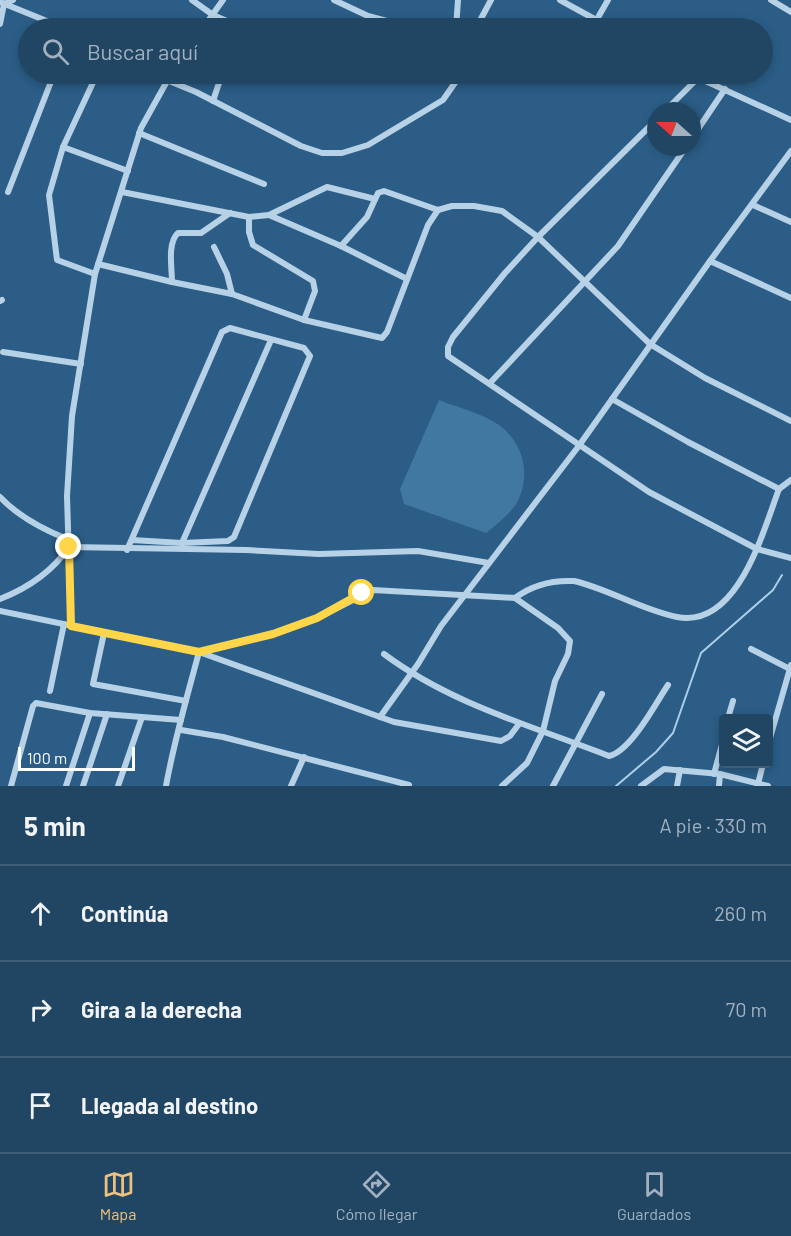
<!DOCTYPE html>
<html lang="es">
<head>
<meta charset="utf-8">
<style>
	:root { --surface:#204664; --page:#2d506d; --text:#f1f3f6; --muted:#a2b1bf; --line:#3d5e78; --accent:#eec17f }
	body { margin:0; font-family:Barlow,sans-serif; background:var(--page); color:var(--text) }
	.controls { position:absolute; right:18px; bottom:18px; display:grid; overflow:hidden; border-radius:6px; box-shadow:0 3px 9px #0003 }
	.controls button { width:54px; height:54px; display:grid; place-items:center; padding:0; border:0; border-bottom:2px solid var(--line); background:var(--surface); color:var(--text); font:30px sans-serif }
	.compass { position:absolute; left:647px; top:102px; width:54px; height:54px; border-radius:50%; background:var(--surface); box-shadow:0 3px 9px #0003; rotate:291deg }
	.scale { position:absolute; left:18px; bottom:15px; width:117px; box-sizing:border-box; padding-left:6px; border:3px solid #fff; border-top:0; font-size:16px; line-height:21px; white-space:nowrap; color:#fff; -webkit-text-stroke:4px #2b5d86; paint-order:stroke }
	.stop { position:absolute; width:18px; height:18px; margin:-14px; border:4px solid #ffd54a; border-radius:50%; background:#fff }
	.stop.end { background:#ffd54a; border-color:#fff; box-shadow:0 2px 6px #0008 }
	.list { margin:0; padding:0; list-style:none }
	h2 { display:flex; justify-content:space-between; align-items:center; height:78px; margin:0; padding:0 24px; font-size:26px }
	h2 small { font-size:20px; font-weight:400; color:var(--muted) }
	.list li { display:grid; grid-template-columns:39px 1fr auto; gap:18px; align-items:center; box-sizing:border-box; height:96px; padding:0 24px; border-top:2px solid var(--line) }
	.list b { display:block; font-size:22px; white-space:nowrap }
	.list em { font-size:20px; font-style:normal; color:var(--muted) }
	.icon { flex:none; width:33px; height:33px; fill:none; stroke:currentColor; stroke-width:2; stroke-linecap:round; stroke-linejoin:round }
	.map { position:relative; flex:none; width:791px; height:786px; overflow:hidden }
	.search { position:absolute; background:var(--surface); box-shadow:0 3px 9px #0003; left:18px; right:18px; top:18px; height:66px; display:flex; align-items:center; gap:15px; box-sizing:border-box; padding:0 21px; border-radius:33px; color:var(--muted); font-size:22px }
	.sheet { height:366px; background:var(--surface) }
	nav { display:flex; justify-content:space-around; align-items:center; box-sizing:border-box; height:84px; border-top:2px solid var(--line); background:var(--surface); font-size:16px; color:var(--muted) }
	nav a { display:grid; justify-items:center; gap:3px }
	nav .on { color:var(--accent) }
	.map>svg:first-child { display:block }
</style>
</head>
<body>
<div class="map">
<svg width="791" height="786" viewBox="0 0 791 786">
	<rect width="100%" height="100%" fill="#2b5d86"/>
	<!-- green -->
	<path fill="#4078a2" d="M439,400C459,408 482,413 499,425C524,443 532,477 516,504C509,515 496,525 486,533L404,504L400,489Z"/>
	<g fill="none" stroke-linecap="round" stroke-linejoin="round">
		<!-- stream -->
		<polyline stroke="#accee8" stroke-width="2" points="616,786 656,752 673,733 701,653 773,590 782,575"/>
		<!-- minor -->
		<g stroke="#b7d2e7" stroke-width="6">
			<polyline points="192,0 213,15 243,28"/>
			<polyline points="334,0 368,16 413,28"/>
			<polyline points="560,0 611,28"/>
			<polyline points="771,0 791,12"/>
			<polyline points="0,2 64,28"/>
			<polyline points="0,24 4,4 13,0"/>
			<polyline points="203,28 223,0"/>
			<polyline points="456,28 458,0"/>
			<polyline points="476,28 491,0"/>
			<polyline points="592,28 608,0"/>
			<polyline points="152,74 196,92 301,146 322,153 342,153 368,145 443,100 461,74"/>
			<polyline points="690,74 791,120"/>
			<polyline points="562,77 564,74"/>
			<polyline points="213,101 222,74"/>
			<polyline points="665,111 698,78"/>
			<polyline points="656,120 538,237 505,273 453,337 448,347 448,356 649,492 757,549 791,558"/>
			<polyline points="139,133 264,184"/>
			<polyline points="692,138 725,89"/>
			<polyline points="63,147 128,171"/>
			<polyline points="8,192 54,74"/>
			<polyline points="122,192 249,217 269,215 327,187 375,199"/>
			<polyline points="753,205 791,222"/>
			<polyline points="269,215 341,246 407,279"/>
			<polyline points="249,217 249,232 253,245 313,281 315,291 304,320"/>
			<polyline points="341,246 367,217 378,193 384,191 438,210 452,206 474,206 502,211 538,237 650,344 705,378 791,421"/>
			<polyline points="214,247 227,274 232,294"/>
			<polyline points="710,261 791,298"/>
			<polyline points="98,264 172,282 232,294 304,320 382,338 387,332 428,225 438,210"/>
			<polyline points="95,274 57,260 49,195 63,147 97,74"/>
			<path d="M172,282C172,268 167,243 178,233H201L230,213"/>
			<polyline points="0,301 2,300"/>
			<polyline points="3,352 81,364"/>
			<polyline points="490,383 618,246 686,147"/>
			<polyline points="612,399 688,442 779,489 791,480"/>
			<path d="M0,497C19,517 42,529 67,539"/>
			<polyline points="182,543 271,340"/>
			<polyline points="127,550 222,332 230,328 304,348 310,356 234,537 228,541 182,543 132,540"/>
			<path d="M0,599C28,588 52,572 69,547L246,550L319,554L418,551L489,563"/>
			<polyline points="0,611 199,652 394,722 501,741 510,736 519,724"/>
			<polyline points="71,626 67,496 72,416 95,274 141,128 171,74"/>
			<polyline points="104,633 93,684 186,701"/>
			<polyline points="751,649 790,669"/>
			<path d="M199,652L273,634L317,618L373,590L515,598C532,585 552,580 574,581C609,589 641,610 677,617C738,629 763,531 779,489"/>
			<path d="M384,654C451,704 532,726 609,756C631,751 655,704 668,685"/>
			<polyline points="50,691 64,624"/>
			<polyline points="380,717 418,664 441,626 578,447 710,261 791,151"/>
			<polyline points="728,718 733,701"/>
			<polyline points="181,730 223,737 409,785"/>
			<polyline points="768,745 791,665"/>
			<polyline points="714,774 724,737"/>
			<polyline points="758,784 763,764"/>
			<polyline points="11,786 33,706 36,703 90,713 181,720"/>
			<polyline points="66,786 90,713"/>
			<polyline points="83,786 107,714"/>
			<polyline points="118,786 142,717"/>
			<path d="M166,786C174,741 187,697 199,652"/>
			<polyline points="291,786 304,757"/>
			<polyline points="502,786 527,763 543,731 555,681 568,654 570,641 558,628 515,598"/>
			<polyline points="553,786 602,694"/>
			<polyline points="641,786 664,769 720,774 768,786"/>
			<polyline points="677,786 680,770"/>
			<polyline points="719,786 720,774"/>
		</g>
	</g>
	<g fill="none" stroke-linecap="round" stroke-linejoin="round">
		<!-- route -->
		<polyline stroke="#ffd54a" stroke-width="8" points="69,547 71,626 199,652 273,634 317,618 362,593"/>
	</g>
</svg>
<div class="controls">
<button><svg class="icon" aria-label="layers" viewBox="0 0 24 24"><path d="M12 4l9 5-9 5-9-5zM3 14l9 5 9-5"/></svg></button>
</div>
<svg class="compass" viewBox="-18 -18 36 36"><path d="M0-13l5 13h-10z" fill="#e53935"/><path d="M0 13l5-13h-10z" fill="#a2b1bf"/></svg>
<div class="scale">100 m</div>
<div class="stop" style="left:362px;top:593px"></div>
<div class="stop end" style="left:69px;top:547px"></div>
<div class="search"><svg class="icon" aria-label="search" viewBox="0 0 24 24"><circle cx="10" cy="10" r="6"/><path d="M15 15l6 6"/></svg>Buscar aquí</div>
</div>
<section class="sheet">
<h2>5 min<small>A pie · 330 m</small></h2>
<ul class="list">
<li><svg class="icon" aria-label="ahead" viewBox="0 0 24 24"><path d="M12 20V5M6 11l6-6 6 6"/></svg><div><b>Continúa</b></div><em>260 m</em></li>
<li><svg class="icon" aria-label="right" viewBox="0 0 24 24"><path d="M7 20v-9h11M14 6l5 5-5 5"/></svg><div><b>Gira a la derecha</b></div><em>70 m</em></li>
<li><svg class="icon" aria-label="arrive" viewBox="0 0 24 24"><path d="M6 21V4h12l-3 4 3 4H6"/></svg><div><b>Llegada al destino</b></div></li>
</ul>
</section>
<nav>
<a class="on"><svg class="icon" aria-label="map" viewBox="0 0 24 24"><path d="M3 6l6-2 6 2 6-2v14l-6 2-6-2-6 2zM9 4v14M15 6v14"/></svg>Mapa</a>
<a><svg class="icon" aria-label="directions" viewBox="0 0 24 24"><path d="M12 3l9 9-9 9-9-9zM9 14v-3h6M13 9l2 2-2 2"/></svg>Cómo llegar</a>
<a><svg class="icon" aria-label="saved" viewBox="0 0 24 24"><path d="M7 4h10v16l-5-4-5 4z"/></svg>Guardados</a>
</nav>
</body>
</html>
